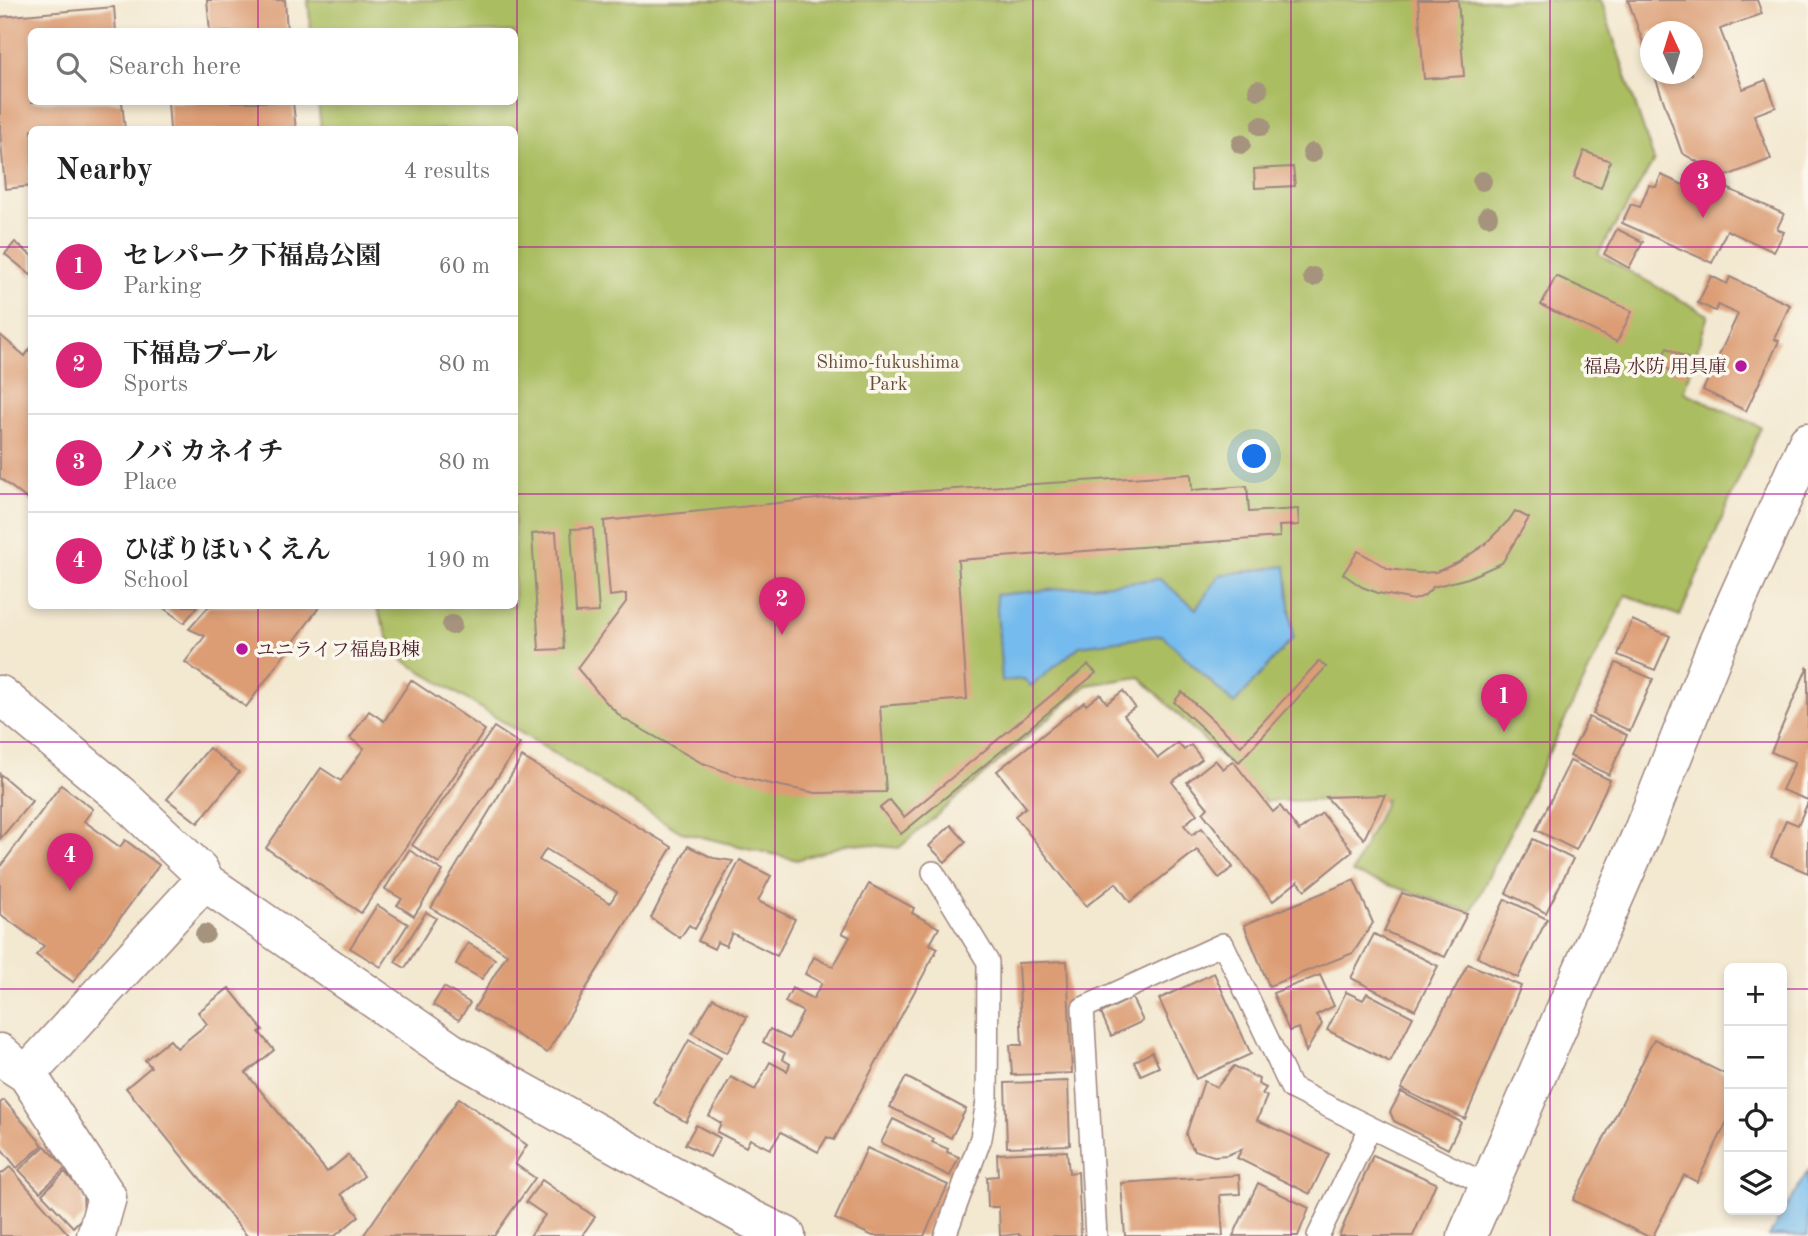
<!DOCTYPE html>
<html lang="en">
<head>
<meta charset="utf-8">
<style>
	:root { --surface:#fff; --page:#f6f6f6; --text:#222; --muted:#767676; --line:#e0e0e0; --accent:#db2777 }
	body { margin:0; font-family:"Old Standard TT","Noto Serif JP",serif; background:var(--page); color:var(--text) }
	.controls { position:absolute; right:21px; bottom:21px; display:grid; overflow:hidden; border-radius:10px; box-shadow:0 4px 10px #0003 }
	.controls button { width:63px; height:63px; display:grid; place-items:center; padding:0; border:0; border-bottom:2px solid var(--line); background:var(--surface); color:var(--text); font:35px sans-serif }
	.compass { position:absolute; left:1640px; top:21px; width:63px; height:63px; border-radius:50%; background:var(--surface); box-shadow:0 4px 10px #0003; rotate:356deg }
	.you { position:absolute; left:1255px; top:457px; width:24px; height:24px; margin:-18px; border:5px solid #fff; border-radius:50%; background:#1a73e8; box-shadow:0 0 0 10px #1a73e833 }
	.badge { display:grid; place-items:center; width:46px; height:46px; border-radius:50%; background:var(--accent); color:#fff; font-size:23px; font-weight:700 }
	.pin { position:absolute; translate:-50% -58px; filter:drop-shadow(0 2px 4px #0008) }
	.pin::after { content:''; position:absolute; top:37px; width:24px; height:21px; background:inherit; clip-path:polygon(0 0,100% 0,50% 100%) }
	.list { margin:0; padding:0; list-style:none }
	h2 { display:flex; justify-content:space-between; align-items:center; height:91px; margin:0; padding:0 28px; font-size:30px }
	h2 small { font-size:23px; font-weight:400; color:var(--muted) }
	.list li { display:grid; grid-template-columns:46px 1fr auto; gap:21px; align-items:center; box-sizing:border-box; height:98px; padding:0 28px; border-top:2px solid var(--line) }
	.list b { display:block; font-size:26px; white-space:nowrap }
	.list p { margin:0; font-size:23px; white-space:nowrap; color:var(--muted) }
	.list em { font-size:23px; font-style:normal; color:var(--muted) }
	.icon { flex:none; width:38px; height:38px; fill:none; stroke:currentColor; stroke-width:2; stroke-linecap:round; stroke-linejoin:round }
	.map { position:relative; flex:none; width:1808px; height:1236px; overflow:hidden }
	.search { position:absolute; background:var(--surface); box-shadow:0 4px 10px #0003; left:28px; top:28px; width:490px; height:77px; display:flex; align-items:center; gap:18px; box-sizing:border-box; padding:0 24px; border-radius:10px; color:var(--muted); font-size:26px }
	.panel { position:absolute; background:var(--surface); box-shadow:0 4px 10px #0003; left:28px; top:126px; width:490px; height:483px; border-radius:10px }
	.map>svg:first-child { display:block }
</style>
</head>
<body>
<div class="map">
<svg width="1808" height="1236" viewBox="0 0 1808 1236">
	<rect width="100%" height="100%" fill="#fbf7ec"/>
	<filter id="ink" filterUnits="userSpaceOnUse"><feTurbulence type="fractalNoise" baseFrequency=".0143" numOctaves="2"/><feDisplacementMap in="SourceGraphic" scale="14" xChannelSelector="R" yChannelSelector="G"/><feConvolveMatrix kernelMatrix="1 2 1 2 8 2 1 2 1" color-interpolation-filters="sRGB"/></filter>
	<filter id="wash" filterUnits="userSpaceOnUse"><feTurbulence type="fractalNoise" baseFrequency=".00686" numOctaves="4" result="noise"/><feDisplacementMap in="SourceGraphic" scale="28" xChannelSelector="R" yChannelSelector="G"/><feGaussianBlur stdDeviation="1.57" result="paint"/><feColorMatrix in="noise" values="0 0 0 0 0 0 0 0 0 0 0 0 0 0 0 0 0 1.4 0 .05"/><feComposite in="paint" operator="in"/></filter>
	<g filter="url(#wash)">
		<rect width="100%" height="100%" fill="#f3e8d0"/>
		<!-- green -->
		<polygon fill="#aabd61" stroke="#7a6e46" stroke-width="2" points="308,0 1601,0 1654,161 1598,254 1708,315 1684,392 1761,427 1680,616 1626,595 1471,912 1352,873 1386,800 1266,801 1140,677 1087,685 899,848 851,843 797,860 681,832 395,655 376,606 514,606 514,130 321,129 318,102 514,102 514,32 311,31"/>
		<!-- water -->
		<g fill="#75bbed" stroke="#606d8c" stroke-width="2">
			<polygon points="1286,566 1293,638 1234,704 1162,635 1080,646 1031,686 1024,679 1002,681 996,595 1160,579 1196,609 1219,575"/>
			<polygon points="1808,1171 1808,1236 1769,1236"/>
		</g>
		<g id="blocks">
			<!-- building -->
			<g fill="#dc9d75" fill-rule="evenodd">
				<polygon points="207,0 285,0 287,32 210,32"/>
				<polygon points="1418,0 1458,0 1464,76 1424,79"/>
				<polygon points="1628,0 1757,0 1762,14 1720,29 1743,89 1766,80 1776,107 1754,115 1771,159 1724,177 1682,153 1654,74 1692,74 1692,32 1650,32 1650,62"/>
				<polygon points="114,7 116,32 32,32 32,102 122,102 125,130 32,130 32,186 5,189 0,130 0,17"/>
				<polygon points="168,102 293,102 296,130 170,130"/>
				<polygon points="1584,151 1610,161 1601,188 1574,178"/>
				<polygon points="1293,167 1295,186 1255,188 1254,169"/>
				<polygon points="1661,175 1699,192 1705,178 1784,214 1777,229 1784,232 1774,252 1727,230 1712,263 1622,223 1631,204 1640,207 1649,185 1656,187"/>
				<polygon points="1617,229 1643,242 1629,268 1604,254"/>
				<polygon points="15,242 32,256 32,276 5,254"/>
				<polygon points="1556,276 1632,311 1617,342 1541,305"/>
				<polygon points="1711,276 1727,284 1730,277 1790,305 1774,339 1779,341 1746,411 1703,390 1738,314 1718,305 1715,311 1698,303"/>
				<polygon points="0,335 25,356 32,346 32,503 0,478"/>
				<polygon points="1667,348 1692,361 1683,377 1658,364"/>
				<polygon points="1191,474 1192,490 1247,486 1249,512 1298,509 1299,525 1279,526 1280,537 958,560 967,699 880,706 886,792 816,793 766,783 729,773 700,762 622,718 604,700 577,668 626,602 626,594 610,596 604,521 846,496"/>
				<polygon points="1515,511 1529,518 1502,563 1468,578 1433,587 1424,596 1414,600 1378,593 1362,587 1343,574 1358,551 1389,569 1419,573 1436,572 1457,563 1484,545 1509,520"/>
				<polygon points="593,528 599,612 576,613 571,529"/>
				<polygon points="556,532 564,649 539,650 532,534"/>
				<polygon points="161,606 198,606 184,623"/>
				<polygon points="209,606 320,606 246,707 185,662 205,636 189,629"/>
				<polygon points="1632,620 1670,636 1655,670 1618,655"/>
				<polygon points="1319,661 1326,667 1239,762 1174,702 1182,692 1241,746"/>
				<polygon points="1616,663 1653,679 1630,731 1593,714"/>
				<polygon points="1088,665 1096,673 901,834 880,808 890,800 904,817"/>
				<polygon points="1808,666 1808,800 1782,790 1795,762 1771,752"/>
				<polygon points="411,680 485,730 361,913 266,848 321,768 341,781 364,748 350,738 369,711 384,721"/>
				<polygon points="1123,691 1135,707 1124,715 1158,758 1178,743 1184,750 1191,745 1202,759 1172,782 1197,814 1184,825 1192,835 1202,828 1233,867 1219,878 1197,850 1130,902 1116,883 1086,906 1015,816 1026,807 997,771 1084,702 1086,705 1100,694 1107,703"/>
				<polygon points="1589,717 1627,735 1609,775 1570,756"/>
				<polygon points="494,727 520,744 439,863 412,845"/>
				<polygon points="209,748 239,772 198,823 167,799"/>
				<path d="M522,757L672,847L547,1053L474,1009L507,954L431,908ZM546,849L617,892L610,903L539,860Z"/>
				<polygon points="1215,760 1223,769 1233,761 1273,812 1280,806 1299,831 1322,813 1353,851 1305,890 1298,881 1273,901 1203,813 1208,808 1187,782"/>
				<polygon points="1570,761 1610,780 1576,850 1536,830"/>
				<polygon points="0,774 32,801 0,839"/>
				<polygon points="61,785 93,809 84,821 120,847 125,840 159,865 73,982 36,955 44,946 0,914 0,867"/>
				<polygon points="1385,795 1364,839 1326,797"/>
				<polygon points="1808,802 1808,873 1771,857 1786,820 1798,825"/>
				<polygon points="951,825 966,842 945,862 929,846"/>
				<polygon points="1533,839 1573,859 1546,913 1506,893"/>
				<polygon points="688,846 713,858 733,861 695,929 689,925 680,938 651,918"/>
				<polygon points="409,850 443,871 414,916 397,905 402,899 385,889"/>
				<polygon points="740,860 771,876 758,901 795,919 777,956 732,933 726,946 717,942 714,949 698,941"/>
				<polygon points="1354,880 1373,923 1353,953 1269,986 1244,925"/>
				<polygon points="869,884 914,908 912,913 939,928 930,944 938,948 834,1140 827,1137 818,1152 781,1132 770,1149 750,1139 746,1147 717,1132 721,1123 709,1116 731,1077 755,1090 770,1062 787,1071 790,1064 782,1059 785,1053 763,1042 770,1029 789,1039 803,1012 785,1002 792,988 813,999 822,983 805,974 814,957 833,967 850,937 842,933"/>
				<polygon points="1402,893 1467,914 1445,957 1384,931"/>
				<polygon points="1505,899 1547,919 1518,978 1477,957"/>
				<polygon points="377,905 408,924 381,967 350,948"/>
				<polygon points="426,912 436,918 405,968 395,962"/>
				<polygon points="1374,934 1438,966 1415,1010 1351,978"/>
				<polygon points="468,943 495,959 482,979 456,964"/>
				<polygon points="1067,961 1072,1073 1012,1075 1010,1045 1022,1045 1018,963"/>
				<polygon points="1468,964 1521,986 1465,1119 1401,1089"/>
				<polygon points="1214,973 1251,1054 1196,1079 1159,999"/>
				<polygon points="1320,975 1334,1006 1316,1015 1322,1024 1306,1052 1299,1028 1289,1031 1273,993"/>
				<polygon points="444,987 470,1003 459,1020 433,1005"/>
				<polygon points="229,988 263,1030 259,1032 274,1050 246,1073 327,1172 348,1155 364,1176 341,1194 359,1216 335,1236 247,1236 126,1088 151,1067 145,1060 170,1040 177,1048 207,1024 198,1012"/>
				<polygon points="1346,992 1363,1000 1367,993 1413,1017 1390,1062 1327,1030"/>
				<polygon points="713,998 747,1017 727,1053 692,1033"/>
				<polygon points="1132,998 1143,1021 1111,1036 1101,1013"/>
				<polygon points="1654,1039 1729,1076 1729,1118 1697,1182 1684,1175 1653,1236 1647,1236 1573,1200"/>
				<polygon points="689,1040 721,1058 686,1122 654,1103"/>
				<polygon points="1152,1052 1159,1067 1141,1075 1134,1062"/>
				<polygon points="1234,1066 1259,1079 1258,1084 1266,1088 1262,1094 1267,1096 1257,1120 1329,1154 1310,1194 1237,1158 1242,1149 1227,1155 1214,1156 1194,1150 1188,1140 1186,1134 1204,1081 1217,1087"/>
				<polygon points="906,1077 966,1109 951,1138 890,1107"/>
				<polygon points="1068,1081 1070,1145 1007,1147 1005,1083"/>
				<polygon points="1401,1092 1461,1122 1448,1149 1394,1121 1390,1112"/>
				<polygon points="459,1098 527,1145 515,1164 535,1178 494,1236 363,1236"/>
				<polygon points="4,1100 43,1145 17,1168 0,1147 0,1103"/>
				<polygon points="893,1119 934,1139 932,1142 948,1149 947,1152 959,1157 950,1176 881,1143"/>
				<polygon points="696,1125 720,1138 710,1157 685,1144"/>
				<polygon points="45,1146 66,1168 40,1192 19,1170"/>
				<polygon points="867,1148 948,1185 924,1236 873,1236 835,1219"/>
				<polygon points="1067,1151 1069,1173 1078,1172 1081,1236 1019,1236 1019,1234 1000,1236 999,1207 988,1207 987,1177 998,1176 997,1154"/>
				<polygon points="1373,1155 1436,1183 1413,1236 1339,1236"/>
				<polygon points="10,1167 70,1236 0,1236 0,1175"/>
				<polygon points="65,1172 83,1193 84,1216 73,1227 42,1194"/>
				<polygon points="1239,1175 1240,1194 1220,1195 1223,1236 1125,1236 1121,1183"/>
				<polygon points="542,1180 595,1217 583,1234 585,1236 530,1236 545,1215 526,1202"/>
				<polygon points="1258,1183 1309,1208 1298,1236 1233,1236"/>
			</g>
		</g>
	</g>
	<g filter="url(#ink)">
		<use href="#blocks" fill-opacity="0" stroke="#9e847e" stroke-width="2"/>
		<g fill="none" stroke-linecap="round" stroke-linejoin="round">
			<!-- service casing -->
			<g stroke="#9e847e" stroke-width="24">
				<g id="service">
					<polyline points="933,872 988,962 987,1101 981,1138 945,1236"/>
					<polyline points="1096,1236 1083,1008 1223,944 1291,1088 1489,1186"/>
					<polyline points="1318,1236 1370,1128"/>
				</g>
			</g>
			<!-- minor casing -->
			<g stroke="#9e847e" stroke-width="41">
				<g id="minor">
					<polyline points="0,695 120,795 199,870 204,881 451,1052 751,1219 786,1236"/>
					<polyline points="0,1053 13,1065 27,1074 107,1197 96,1236"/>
					<polyline points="27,1074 204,881"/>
				</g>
			</g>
			<!-- tertiary casing -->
			<g stroke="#9e847e" stroke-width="41">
				<polyline id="tertiary" points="1467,1236 1643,831 1716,647 1808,442"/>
			</g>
			<!-- service -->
			<use href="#service" stroke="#fff" stroke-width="21"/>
			<!-- minor -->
			<use href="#minor" stroke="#fff" stroke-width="38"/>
			<!-- tertiary -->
			<use href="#tertiary" stroke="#fff" stroke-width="38"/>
		</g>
		<!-- trees -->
		<g fill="#a6937e">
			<circle cx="1258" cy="90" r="10"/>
			<circle cx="1261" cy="126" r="10"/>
			<circle cx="1241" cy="144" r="10"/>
			<circle cx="1312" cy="153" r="10"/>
			<circle cx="1482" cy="181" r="10"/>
			<circle cx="1488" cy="216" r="10"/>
			<circle cx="1313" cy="277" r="10"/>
			<circle cx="452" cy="625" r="10"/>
			<circle cx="205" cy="934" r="10"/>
		</g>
	</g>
	<!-- grid -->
	<path fill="none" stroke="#b5179e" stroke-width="2" stroke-opacity="0.55" d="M258,0V32M517,0V1236M775,0V1236M1033,0V1236M1291,0V1236M1550,0V1236M258,102V130M0,247H32M514,247H1808M0,494H32M514,494H1808M258,606V1236M0,742H1808M0,989H1729M1782,989H1808"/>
	<!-- markers -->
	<g fill="#b5179e" stroke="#fbf7ec" stroke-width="2.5">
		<circle cx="1741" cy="366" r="7"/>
		<circle cx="242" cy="649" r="7"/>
	</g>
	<g text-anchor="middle" stroke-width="7" stroke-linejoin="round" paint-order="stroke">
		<!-- park labels -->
		<g font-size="19" fill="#674e3b" stroke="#fbf7ec">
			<text x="888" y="368">Shimo-fukushima<tspan x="888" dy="22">Park</tspan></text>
		</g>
		<!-- poi labels -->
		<g font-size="19" fill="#4a1f2b" stroke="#fbf7ec" text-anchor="end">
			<text x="1727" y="373">福島 水防 用具庫</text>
			<text x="256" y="656" text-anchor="start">ユニライフ福島B棟</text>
		</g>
	</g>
</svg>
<div class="controls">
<button>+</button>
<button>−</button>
<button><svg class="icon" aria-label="locate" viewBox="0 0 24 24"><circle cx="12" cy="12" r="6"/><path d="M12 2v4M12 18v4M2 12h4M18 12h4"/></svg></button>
<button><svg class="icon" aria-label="layers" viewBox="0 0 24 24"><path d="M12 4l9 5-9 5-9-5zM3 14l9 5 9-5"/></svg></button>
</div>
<svg class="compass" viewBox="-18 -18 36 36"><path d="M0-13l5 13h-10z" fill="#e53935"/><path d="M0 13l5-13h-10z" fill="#767676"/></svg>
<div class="you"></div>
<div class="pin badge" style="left:1504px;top:732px">1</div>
<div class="pin badge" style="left:782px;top:635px">2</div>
<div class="pin badge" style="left:1703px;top:218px">3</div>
<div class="pin badge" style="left:70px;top:891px">4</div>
<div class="search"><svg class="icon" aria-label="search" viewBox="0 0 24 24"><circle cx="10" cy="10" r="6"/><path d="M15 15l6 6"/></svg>Search here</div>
<section class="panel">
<h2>Nearby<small>4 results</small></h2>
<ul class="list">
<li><span class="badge">1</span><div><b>セレパーク下福島公園</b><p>Parking</p></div><em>60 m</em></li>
<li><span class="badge">2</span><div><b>下福島プール</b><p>Sports</p></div><em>80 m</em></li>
<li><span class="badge">3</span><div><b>ノバ カネイチ</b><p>Place</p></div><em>80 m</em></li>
<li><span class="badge">4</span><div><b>ひばりほいくえん</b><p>School</p></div><em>190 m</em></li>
</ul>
</section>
</div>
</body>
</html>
